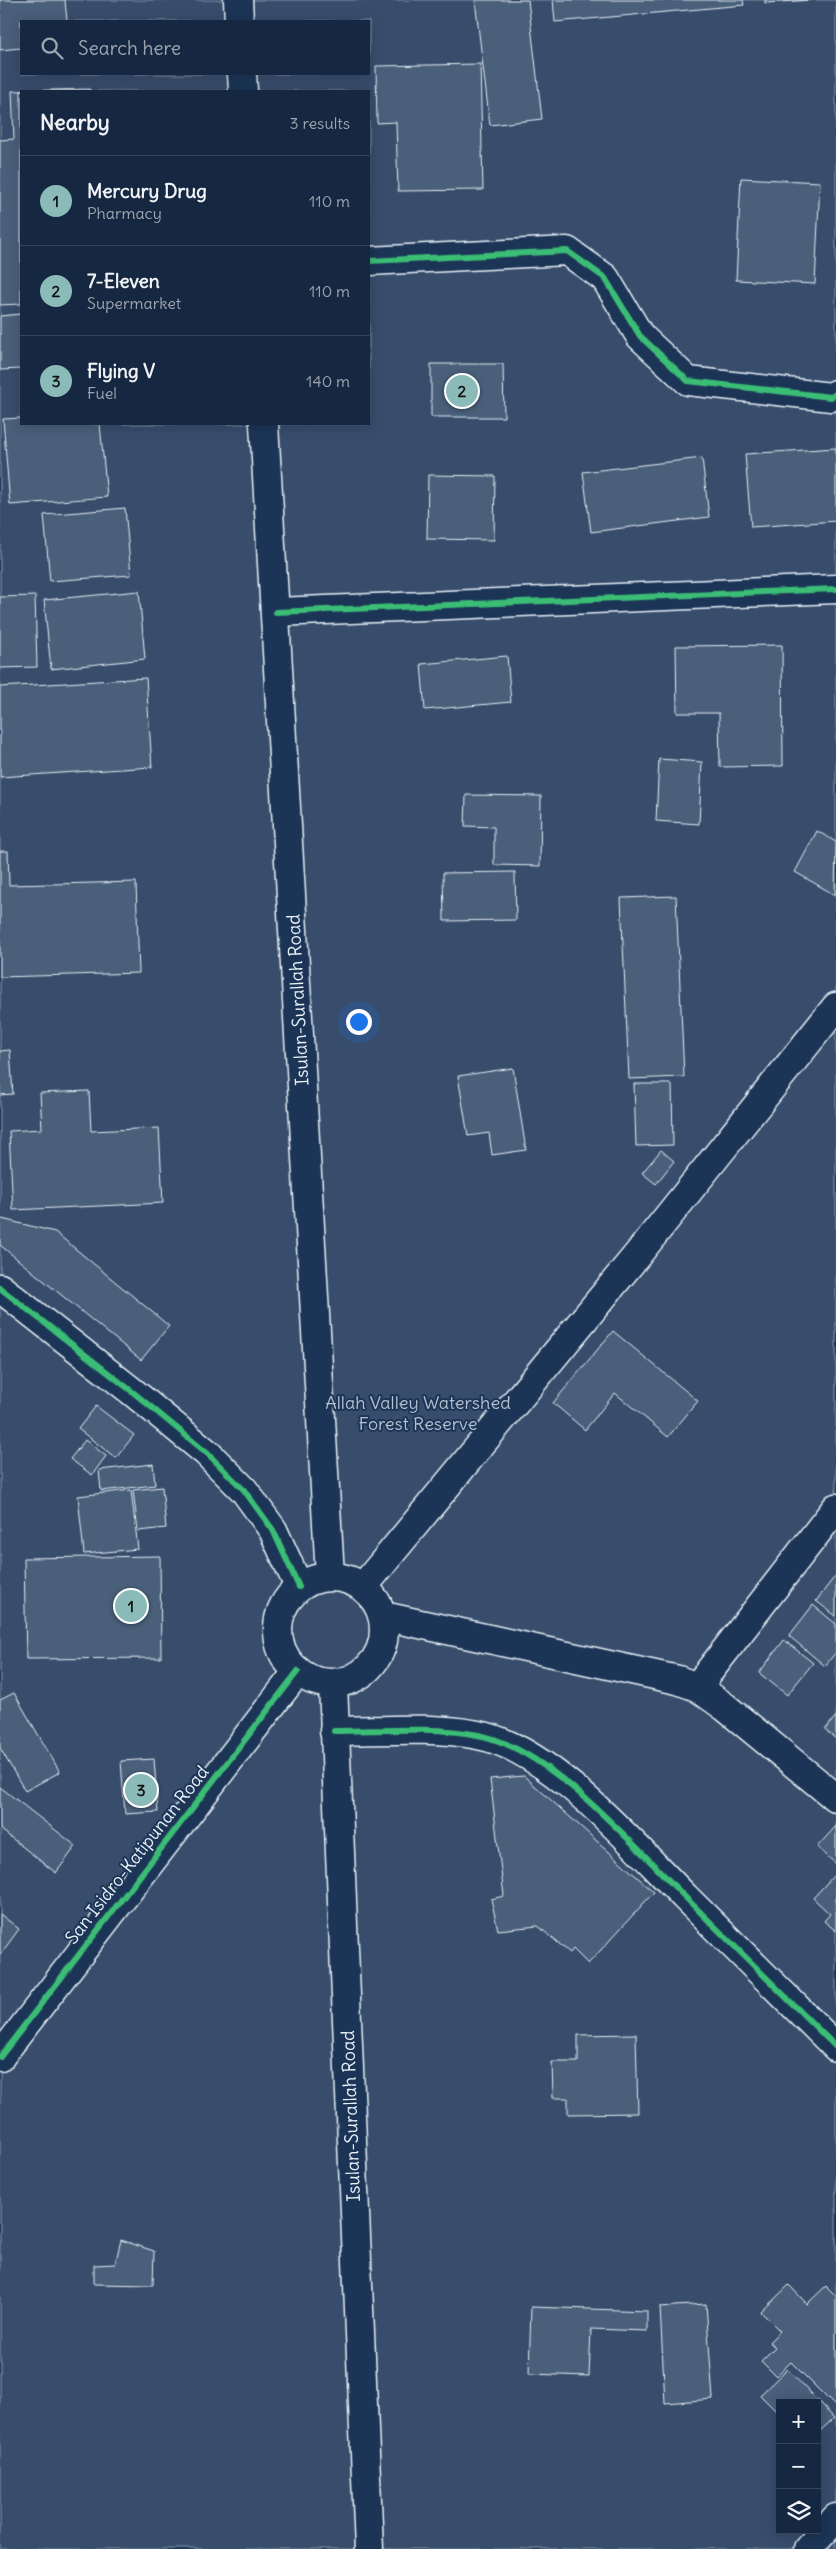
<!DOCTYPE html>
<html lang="en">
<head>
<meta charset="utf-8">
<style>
	:root { --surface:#162841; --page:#1f3048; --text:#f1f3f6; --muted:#9ea6b1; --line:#35445a; --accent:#8bbbb9 }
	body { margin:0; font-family:Delius,sans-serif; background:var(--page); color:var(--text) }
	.controls { position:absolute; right:15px; bottom:15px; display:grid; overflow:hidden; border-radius:0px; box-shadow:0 2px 12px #0003 }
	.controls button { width:45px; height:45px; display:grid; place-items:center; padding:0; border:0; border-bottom:1px solid var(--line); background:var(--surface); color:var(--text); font:25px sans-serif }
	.you { position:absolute; left:358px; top:1021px; width:18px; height:18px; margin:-12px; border:4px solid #fff; border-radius:50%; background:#1a73e8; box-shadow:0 0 0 8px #1a73e833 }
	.badge { display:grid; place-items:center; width:32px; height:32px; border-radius:50%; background:var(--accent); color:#111; font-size:16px; font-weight:700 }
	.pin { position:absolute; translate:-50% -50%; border:2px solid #fff; box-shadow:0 1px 5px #0006 }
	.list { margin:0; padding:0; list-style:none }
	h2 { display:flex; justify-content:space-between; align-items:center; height:65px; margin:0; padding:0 20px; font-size:21px }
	h2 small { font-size:16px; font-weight:400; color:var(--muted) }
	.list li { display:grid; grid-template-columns:32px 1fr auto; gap:15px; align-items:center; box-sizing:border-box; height:90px; padding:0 20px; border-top:1px solid var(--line) }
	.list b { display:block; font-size:19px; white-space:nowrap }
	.list p { margin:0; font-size:16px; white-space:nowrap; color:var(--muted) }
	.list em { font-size:16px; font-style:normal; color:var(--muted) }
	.icon { flex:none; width:28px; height:28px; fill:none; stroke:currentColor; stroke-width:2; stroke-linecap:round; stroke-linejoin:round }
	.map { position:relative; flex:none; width:836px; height:2549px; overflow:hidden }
	.search { position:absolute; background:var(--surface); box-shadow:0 2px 12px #0003; left:20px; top:20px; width:350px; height:55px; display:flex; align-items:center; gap:12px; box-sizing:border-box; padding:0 18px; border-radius:0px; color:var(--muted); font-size:19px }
	.panel { position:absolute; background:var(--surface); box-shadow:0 2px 12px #0003; left:20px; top:90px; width:350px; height:335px; border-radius:0px }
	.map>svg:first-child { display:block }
</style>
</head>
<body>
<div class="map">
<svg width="836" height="2549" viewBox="0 0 836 2549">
	<rect width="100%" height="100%" fill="#1d3557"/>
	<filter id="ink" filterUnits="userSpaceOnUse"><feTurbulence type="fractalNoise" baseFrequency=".02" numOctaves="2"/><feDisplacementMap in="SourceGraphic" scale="10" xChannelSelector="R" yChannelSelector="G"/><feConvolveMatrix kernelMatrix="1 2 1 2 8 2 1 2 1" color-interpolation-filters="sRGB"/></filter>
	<g filter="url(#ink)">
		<!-- green -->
		<path fill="#374d6c" stroke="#909fb2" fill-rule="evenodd" d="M0,0H836V2549H0ZM21,21H369V74H21ZM21,91H369V424H21ZM780,2403H817V2530H780Z"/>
		<!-- building -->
		<g fill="#495e7a" stroke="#e8f1f8">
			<polygon points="0,0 65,0 67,21 21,21 21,48 0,50"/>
			<polygon points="475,0 528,0 542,119 490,125"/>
			<polygon points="553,0 743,0 744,5 555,22"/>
			<polygon points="765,0 812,0 765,3"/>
			<polygon points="480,64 483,190 398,191 396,122 377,123 376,66"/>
			<polygon points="90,89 90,91 21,91 21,304 0,305 0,140 14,139 12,91"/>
			<polygon points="741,178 820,182 815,284 736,280"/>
			<polygon points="21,314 21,369 0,370 0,316"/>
			<polygon points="431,364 503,364 504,417 431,417"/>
			<polygon points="21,418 21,424 100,424 107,497 10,505 3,419"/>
			<polygon points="836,448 836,521 751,527 745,454"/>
			<polygon points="702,458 709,517 591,532 583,472"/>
			<polygon points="428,475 495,476 494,540 427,539"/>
			<polygon points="125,508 131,575 50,581 44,515"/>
			<polygon points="139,591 145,659 51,669 44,600"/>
			<polygon points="35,596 37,667 0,668 0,597"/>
			<polygon points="782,645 783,766 720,767 719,713 677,713 676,646"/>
			<polygon points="507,656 511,702 425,710 421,664"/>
			<polygon points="146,678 152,767 0,777 0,687"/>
			<polygon points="659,759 702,762 699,824 656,821"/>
			<polygon points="466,795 541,796 540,866 494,865 494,827 465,826"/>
			<polygon points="817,831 836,842 835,895 795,872"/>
			<polygon points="0,851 8,851 9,885 136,882 139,973 0,977"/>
			<polygon points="515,872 516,920 444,921 443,873"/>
			<polygon points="676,896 684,1077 629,1079 621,898"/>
			<polygon points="10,1050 13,1094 0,1095 0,1051"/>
			<polygon points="513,1068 526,1150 492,1155 489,1133 468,1136 458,1076"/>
			<polygon points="634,1084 672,1084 673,1145 636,1146"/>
			<polygon points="89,1091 91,1131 159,1128 163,1203 13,1210 9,1131 42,1129 40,1093"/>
			<polygon points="661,1150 674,1161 656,1184 642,1173"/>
			<polygon points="2,1219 55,1232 169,1326 141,1360 0,1245 0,1220"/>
			<polygon points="613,1331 698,1401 668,1437 615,1393 585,1430 553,1403"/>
			<polygon points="96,1406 134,1435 116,1458 78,1429"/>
			<polygon points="85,1440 106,1456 92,1475 70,1459"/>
			<polygon points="153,1464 155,1485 101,1491 99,1470"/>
			<polygon points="162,1487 166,1528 138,1531 133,1490"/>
			<polygon points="131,1490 138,1549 84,1554 78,1496"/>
			<polygon points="160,1556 161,1658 26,1659 24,1558"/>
			<polygon points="836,1575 836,1616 816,1601"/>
			<polygon points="813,1605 836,1624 836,1652 825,1666 789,1636"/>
			<polygon points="784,1640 813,1663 787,1695 759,1673"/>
			<polygon points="14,1693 60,1772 25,1791 0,1748 0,1700"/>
			<polygon points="836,1716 836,1739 825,1730"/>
			<polygon points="154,1759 158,1812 125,1814 121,1761"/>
			<polygon points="524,1776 654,1892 588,1964 573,1949 570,1953 538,1926 498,1930 491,1899 504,1896 490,1779"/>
			<polygon points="0,1787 76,1846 56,1873 0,1829"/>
			<polygon points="836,1826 836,1864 817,1847"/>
			<polygon points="836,1873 836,1931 824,1921 830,1914 813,1898"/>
			<polygon points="0,1914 19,1929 0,1955"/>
			<polygon points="636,2034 638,2113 568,2114 568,2098 553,2098 552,2062 578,2062 578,2035"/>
			<polygon points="121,2240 154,2251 153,2285 94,2284 94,2265 115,2264"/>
			<polygon points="789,2285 807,2304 826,2286 836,2296 836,2407 791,2362 776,2376 761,2361 775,2347 769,2342 780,2331 761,2312"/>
			<polygon points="706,2304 713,2399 665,2403 660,2307"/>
			<polygon points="531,2307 647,2311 647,2331 591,2329 589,2376 529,2374"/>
			<polygon points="787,2369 834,2418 817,2434 817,2403 780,2403 780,2415 760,2395"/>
		</g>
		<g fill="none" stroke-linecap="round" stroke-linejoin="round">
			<!-- street casing -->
			<g stroke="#e8f1f8" stroke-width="31">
				<g id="street">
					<polyline points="369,261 567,251 605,278 640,336 688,381 831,397 836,394"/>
					<polyline points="276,612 836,589"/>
					<polyline points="0,1288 134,1393 207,1453 244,1490 273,1530 299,1587"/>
					<path d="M334,1731C381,1731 431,1726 478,1735C550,1748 635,1847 686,1898C736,1948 786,1998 836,2047"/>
					<polyline points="808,2549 836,2518"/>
				</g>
			</g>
			<!-- secondary casing -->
			<g stroke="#e8f1f8" stroke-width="31">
				<g id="secondary">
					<polyline points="363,1587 638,1254 836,1007"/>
					<polyline points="383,1616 678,1680 697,1687 725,1707 836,1798"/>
					<polyline points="697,1687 836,1508"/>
					<polyline points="0,2057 298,1671"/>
				</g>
			</g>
			<!-- highway casing -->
			<g stroke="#e8f1f8" stroke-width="31">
				<g id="highway">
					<polyline points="238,0 239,21"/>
					<polyline points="242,74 243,91"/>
					<polyline points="264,424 330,1576"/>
					<circle cx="331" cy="1630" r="53"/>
					<polyline points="333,1684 369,2549"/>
				</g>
			</g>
			<!-- street -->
			<use href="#street" stroke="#1d3557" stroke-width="28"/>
			<!-- secondary -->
			<use href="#secondary" stroke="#1d3557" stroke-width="28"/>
			<!-- highway -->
			<use href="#highway" stroke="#1d3557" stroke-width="28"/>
			<!-- cycleway casing -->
			<g stroke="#1d3557" stroke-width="9">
				<g id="cycleway">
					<polyline points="369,261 567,251 605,278 640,336 688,381 831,397 836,394"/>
					<polyline points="276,612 836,589"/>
					<polyline points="0,1288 134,1393 207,1453 244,1490 273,1530 299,1587"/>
					<path d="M334,1731C381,1731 431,1726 478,1735C550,1748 635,1847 686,1898C736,1948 786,1998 836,2047"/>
					<polyline points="0,2057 298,1671"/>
				</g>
			</g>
			<!-- cycleway -->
			<use href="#cycleway" stroke="#3abd76" stroke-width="6"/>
		</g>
	</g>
	<g text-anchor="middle" stroke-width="4" stroke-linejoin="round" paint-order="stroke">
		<!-- street labels -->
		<g font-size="18" fill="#e8f1f8" stroke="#1d3557">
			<text transform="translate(298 1000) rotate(-93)" y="6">Isulan-Surallah Road</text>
			<text transform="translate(137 1855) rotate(-52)" y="6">San Isidro-Katipunan Road</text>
			<text transform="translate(351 2116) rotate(-92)" y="6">Isulan-Surallah Road</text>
		</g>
		<!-- park labels -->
		<g font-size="18" fill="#b3c0ce" stroke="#1d3557">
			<text x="418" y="1409">Allah Valley Watershed<tspan x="418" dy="21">Forest Reserve</tspan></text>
		</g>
	</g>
</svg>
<div class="controls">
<button>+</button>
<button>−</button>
<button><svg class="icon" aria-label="layers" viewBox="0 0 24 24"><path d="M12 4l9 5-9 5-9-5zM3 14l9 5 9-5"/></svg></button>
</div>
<div class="you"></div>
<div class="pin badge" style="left:131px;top:1606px">1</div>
<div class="pin badge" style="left:462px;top:391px">2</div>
<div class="pin badge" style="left:141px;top:1790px">3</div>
<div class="search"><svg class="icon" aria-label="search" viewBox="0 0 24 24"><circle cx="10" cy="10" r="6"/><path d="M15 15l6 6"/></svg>Search here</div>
<section class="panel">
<h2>Nearby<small>3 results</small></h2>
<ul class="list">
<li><span class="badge">1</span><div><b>Mercury Drug</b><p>Pharmacy</p></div><em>110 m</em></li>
<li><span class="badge">2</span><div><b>7-Eleven</b><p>Supermarket</p></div><em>110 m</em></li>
<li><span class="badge">3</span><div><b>Flying V</b><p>Fuel</p></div><em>140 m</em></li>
</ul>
</section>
</div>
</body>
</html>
